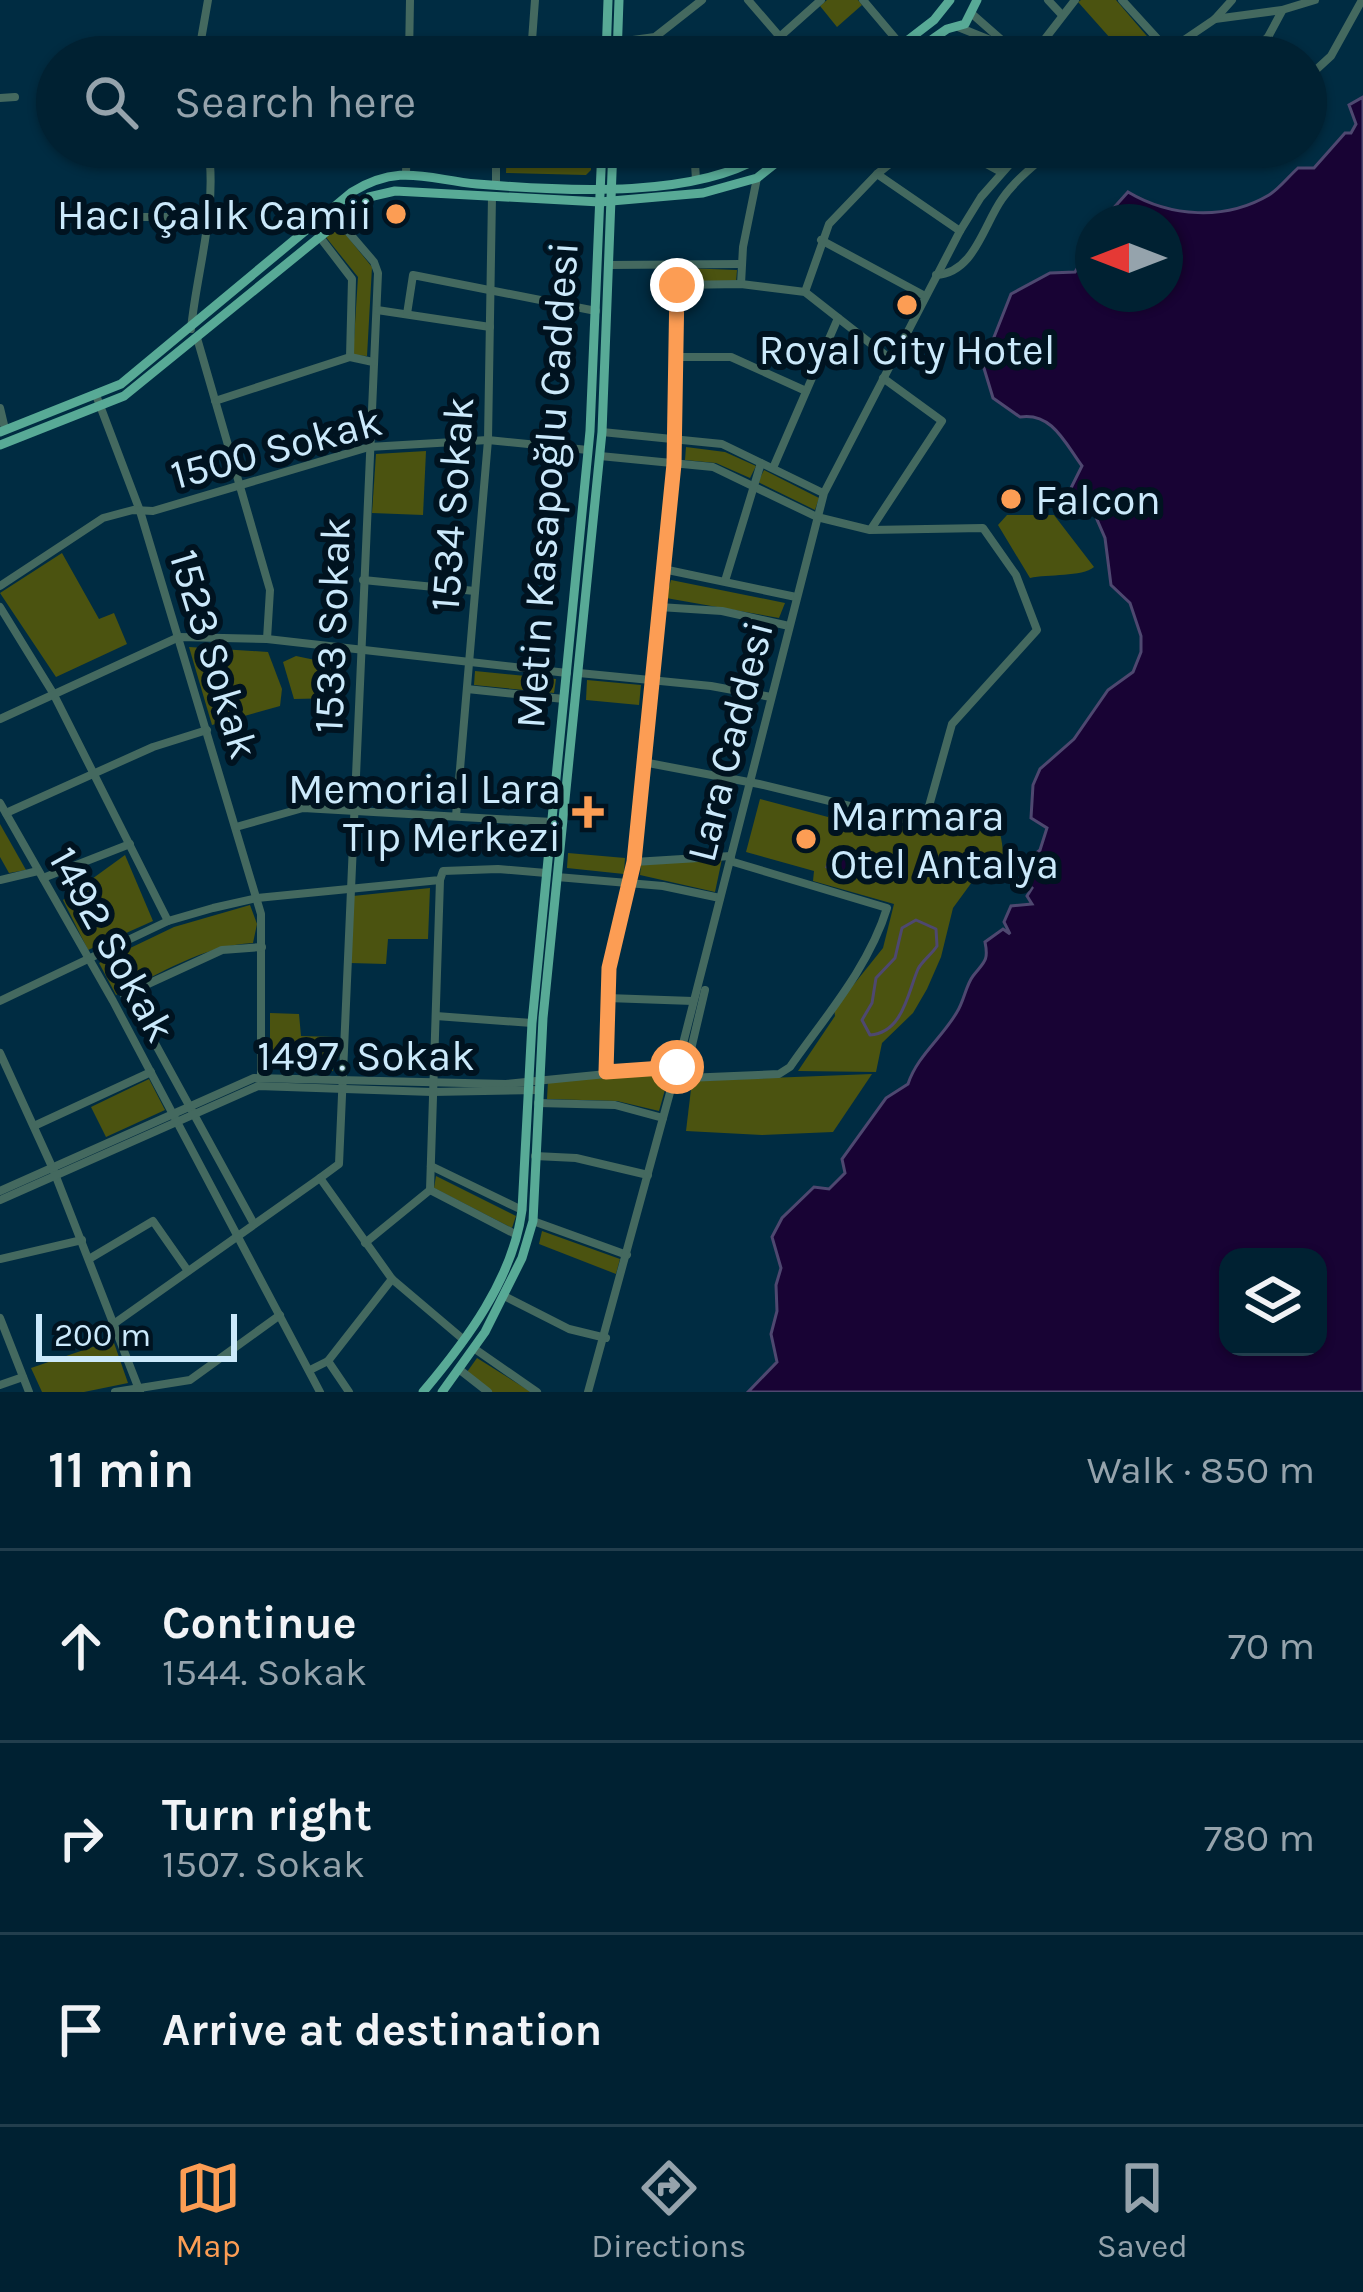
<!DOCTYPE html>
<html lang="en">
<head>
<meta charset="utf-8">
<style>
	:root { --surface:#002132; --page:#0e2e3e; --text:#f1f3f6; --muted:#95a3ac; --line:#223e4d; --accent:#fc9d54 }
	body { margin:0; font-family:Karla,sans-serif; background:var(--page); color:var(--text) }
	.controls { position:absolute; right:36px; bottom:36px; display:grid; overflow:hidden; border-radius:24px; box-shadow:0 3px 9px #0004 }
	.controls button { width:108px; height:108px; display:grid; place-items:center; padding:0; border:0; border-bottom:3px solid var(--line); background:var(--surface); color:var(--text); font:60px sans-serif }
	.compass { position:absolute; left:1075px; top:204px; width:108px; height:108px; border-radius:50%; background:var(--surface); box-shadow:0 3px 9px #0004; rotate:270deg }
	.scale { position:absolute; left:36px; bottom:30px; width:201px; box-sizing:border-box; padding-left:12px; border:6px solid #cbe9fb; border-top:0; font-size:33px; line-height:42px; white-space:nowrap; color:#cbe9fb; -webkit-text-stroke:9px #001320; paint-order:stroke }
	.stop { position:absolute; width:36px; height:36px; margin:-27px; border:9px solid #fc9d54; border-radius:50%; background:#fff }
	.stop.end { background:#fc9d54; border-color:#fff; box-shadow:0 3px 12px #0008 }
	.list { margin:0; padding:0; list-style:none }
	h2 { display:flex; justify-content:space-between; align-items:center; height:156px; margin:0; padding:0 48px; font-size:51px }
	h2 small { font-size:39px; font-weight:400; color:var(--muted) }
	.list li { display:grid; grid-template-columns:78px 1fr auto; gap:36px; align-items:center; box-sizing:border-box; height:192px; padding:0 48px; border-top:3px solid var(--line) }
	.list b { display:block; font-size:45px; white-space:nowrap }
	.list p { margin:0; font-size:39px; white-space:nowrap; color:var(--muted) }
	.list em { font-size:39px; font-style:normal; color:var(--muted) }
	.icon { flex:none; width:66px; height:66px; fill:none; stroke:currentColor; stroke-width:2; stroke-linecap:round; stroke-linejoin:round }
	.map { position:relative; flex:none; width:1363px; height:1392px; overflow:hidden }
	.search { position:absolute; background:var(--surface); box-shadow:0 3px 9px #0004; left:36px; right:36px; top:36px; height:132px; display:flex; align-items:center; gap:30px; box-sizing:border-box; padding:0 42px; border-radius:66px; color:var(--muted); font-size:45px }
	.sheet { height:732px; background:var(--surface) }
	nav { display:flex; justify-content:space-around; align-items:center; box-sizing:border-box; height:168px; border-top:3px solid var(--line); background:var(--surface); font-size:33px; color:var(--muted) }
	nav a { display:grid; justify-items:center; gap:6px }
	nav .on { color:var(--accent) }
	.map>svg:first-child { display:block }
</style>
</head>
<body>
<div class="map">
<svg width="1363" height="1392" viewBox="0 0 1363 1392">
	<rect width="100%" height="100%" fill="#002c42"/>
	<!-- green -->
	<g fill="#4b5310">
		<polygon points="827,0 858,0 862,5 837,27 820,6"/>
		<polygon points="1081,0 1116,0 1158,49 1144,57 1127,57 1078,2"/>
		<polygon points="507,147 582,147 591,153 591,170 586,175 506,173"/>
		<polygon points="338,225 372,267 367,356 353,355 358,277 325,236"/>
		<polygon points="684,268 737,270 736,283 684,281"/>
		<polygon points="686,447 725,452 756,466 750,478 716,463 685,460"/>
		<polygon points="426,451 423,515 372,513 376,454"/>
		<polygon points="764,470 819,498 815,510 758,482"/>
		<path d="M1007,515H1054L1094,567C1082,577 1048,574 1030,578L998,525Z"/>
		<polygon points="62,553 99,619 114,613 127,644 56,677 0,593"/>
		<polygon points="671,580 785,603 779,618 666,598"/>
		<polygon points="189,647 268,652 282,689 280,706 212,725"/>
		<polygon points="296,656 339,665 336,698 294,699 283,662"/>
		<polygon points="475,671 556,679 554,693 474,685"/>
		<polygon points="587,680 641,685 639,705 586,700"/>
		<path d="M760,799L828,817L831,808L927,832L940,819L942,808L998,806C995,826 1006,843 1002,863L972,882L953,908L941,957L927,989L913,1013L882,1043L876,1072L798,1071L835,1016L834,1009L883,948L894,904L813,881L814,871L746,852Z"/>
		<polygon points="0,824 26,870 9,873 0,857"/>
		<polygon points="568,853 625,858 624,874 567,868"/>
		<polygon points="125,855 153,921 88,950 63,900"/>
		<polygon points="722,859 715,892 640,875 641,865"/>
		<polygon points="430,888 428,939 388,939 386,964 350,963 353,896"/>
		<path d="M250,905L257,924L253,943C204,945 160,974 116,995L99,963L174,927Z"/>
		<polygon points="270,1013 299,1014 301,1036 334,1037 333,1071 280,1068 270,1057"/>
		<polygon points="670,1072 659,1111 617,1101 547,1099 548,1081"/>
		<polygon points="872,1074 833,1132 762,1135 686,1131 692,1081"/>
		<polygon points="149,1079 165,1110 106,1137 91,1107"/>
		<polygon points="436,1176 516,1216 512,1228 434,1188"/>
		<polygon points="542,1231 620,1259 616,1274 539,1244"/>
		<polygon points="113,1340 128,1383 84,1392 42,1392 31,1368"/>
		<polygon points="477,1358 531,1392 492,1392 467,1372"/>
	</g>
	<!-- water -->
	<g fill="#180334" stroke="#4e4870" stroke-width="3" fill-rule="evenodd">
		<path d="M1363,97V1392H748L777,1362L771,1334L777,1311L776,1285L781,1268L772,1237L782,1218L814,1187L829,1189L845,1173L842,1159L886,1098L908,1084C917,1056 942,1038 957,1012C964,1001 966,985 973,976C984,962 989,961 985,942L1003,929L1010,934L1004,922L1011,906L1032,904L1027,896L1032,888L1024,881L1021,865L1040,850L1047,828L1031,818L1033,785L1040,769L1074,739L1108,690L1133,672L1141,652V636L1130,603L1111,585L1105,538L1095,515L1069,492L1082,466C1065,443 1052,412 1020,417L993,398L983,365L1011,294L1050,273L1075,272L1093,243V294H1165V222H1101L1128,192C1170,217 1225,221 1269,195C1279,189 1289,176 1298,168H1314L1345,133H1351L1356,124L1349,105ZM1228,1257H1318V1347H1228Z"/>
		<polygon points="831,852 868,862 864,877 827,867"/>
	</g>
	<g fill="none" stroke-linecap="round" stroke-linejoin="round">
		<!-- stream -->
		<path stroke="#4e4870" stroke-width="3" d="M916,920L936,929L937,946C932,954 922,961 918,969C908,992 903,1033 870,1035L862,1020L872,1003L876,978L895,958L902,928Z"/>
		<!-- minor -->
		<g stroke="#44695f" stroke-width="8">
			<polyline points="748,0 780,37"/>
			<polyline points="863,0 901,45"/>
			<polyline points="1048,0 1062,15"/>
			<polyline points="1122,0 1174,57"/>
			<polyline points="971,13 1021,57"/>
			<polyline points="1215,19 1282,10 1315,0"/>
			<polyline points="958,27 1005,46"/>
			<polyline points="618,42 655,37 702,0"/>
			<polyline points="531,54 535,0"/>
			<polyline points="198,57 208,0"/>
			<polyline points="409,57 410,0"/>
			<polyline points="504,57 606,47"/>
			<polyline points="757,57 821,0"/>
			<polyline points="1031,57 1075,0"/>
			<polyline points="1159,57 1215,19 1232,0"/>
			<polyline points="1247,57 1268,37 1282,11"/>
			<polyline points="1306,79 1331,56 1362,0"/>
			<polyline points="0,98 15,97"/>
			<polyline points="694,147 696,180"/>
			<polyline points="955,147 1001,172"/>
			<polyline points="1148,149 1153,147"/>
			<polyline points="93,158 210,156"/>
			<polyline points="406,172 407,147"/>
			<polyline points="877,174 960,231"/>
			<polyline points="496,185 496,147"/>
			<polyline points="104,217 207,217"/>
			<polyline points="338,220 374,262 378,273 339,1164 320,1178 392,1279 464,1340"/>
			<polyline points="319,236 352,279 350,357"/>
			<polyline points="821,240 925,296"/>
			<polyline points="609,265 741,264"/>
			<path d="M936,275C974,273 983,226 1002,199C1013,183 1028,170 1043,158"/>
			<polyline points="741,284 743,247 757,178"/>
			<polyline points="677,285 741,284 805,292 893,361"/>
			<polyline points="805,292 829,224 877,174 911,147"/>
			<polyline points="377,310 490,327"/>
			<polyline points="407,314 413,275 596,311"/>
			<path d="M191,329C197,269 218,207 208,147"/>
			<polyline points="197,338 270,590 267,639"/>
			<polyline points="677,357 731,357 806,391"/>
			<polyline points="96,395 140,511 261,914 261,1077"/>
			<polyline points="215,401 350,357 373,362"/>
			<polyline points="0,408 5,429"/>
			<polyline points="602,432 722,444 823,493"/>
			<polyline points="600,456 713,467 817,517 870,530 983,528 1016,575 1037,630 952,724 924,824 759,784 643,762"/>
			<polyline points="773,468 838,318"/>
			<polyline points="871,529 942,421 883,378"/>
			<polyline points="663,569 796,597"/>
			<polyline points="363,580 475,591"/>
			<polyline points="725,581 761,463"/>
			<polyline points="0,586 103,518 133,510 153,511 369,447 488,440 588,450"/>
			<polyline points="0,607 53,693 168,921"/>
			<polyline points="659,607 722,611 789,626"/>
			<polyline points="579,673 711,686 771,697"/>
			<polyline points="467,689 564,699"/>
			<polyline points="0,719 179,637 267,639 567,673"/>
			<polyline points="0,803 113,1001 320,1392"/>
			<polyline points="6,813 153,747 207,730"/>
			<polyline points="456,816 488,440 492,196"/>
			<polyline points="236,827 303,808 552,822"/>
			<polyline points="634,862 731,856"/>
			<polyline points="557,877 663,886 720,898"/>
			<polyline points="43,878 130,844"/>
			<polyline points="0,880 38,871"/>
			<polyline points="128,994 254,1224"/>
			<polyline points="124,995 222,950 262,947"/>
			<polyline points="607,998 693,1001"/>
			<polyline points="0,1001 168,921 213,908 257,898 440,880 443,871 498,869 546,873"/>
			<polyline points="436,1016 532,1023"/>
			<polyline points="0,1053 53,1169 140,1392"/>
			<polyline points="606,1072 609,967 634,862 674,463 677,266"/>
			<path d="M675,1075L682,1073L686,1078L779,1074L790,1067C825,1017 869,967 887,908L730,861"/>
			<polyline points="685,1075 705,990"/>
			<polyline points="538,1103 615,1105 663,1118"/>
			<polyline points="34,1126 151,1072"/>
			<polyline points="535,1156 576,1158 648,1175"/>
			<polyline points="431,1166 522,1210"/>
			<polyline points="430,1190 517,1235"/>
			<polyline points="0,1191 254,1078 506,1084 677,1067"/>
			<polyline points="0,1200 258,1086 432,1092 538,1090"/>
			<polyline points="533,1221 627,1255"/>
			<polyline points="365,1243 430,1190 440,880"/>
			<polyline points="0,1259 82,1240"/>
			<polyline points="89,1259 153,1221 188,1271"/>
			<polyline points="504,1296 569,1329 606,1338"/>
			<polyline points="0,1318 29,1392"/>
			<polyline points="115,1323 320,1178"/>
			<polyline points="475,1349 537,1392"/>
			<polyline points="328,1361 349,1392"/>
			<polyline points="310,1370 328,1361 392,1279"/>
			<polyline points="460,1370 488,1392"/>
			<polyline points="0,1385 23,1377"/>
			<polyline points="115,1392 190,1380 280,1315"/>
			<polyline points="588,1392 677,1067 824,493 960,231 981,197 1025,147"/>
		</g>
		<!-- major -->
		<g stroke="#58aa96" stroke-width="9">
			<polyline points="606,57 608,0"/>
			<polyline points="617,57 619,0"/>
			<polyline points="886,57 934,20 950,0"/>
			<polyline points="907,57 947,29 965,24 977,0"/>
			<path d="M0,432L121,384L352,192C400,163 426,179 477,184C560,191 708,201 775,147"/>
			<polyline points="0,445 124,396 369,197 395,191 600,202 703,193 757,178 796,147"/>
			<path d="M423,1392C466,1341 513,1279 522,1210L532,1023L590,431L602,147"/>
			<polyline points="442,1392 485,1332 522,1258 533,1221 543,1018 602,432 613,147"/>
		</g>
	</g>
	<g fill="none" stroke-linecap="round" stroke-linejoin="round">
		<!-- route -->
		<polyline stroke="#fc9d54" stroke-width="15" points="677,285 674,464 634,862 609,968 606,1072 677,1067"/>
	</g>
	<!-- markers -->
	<g fill="#fc9d54" stroke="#001320" stroke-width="4.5">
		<circle cx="396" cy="214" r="12"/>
		<circle cx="907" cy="305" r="12"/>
		<circle cx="1011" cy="499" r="12"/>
		<path d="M582 794h12v12h12v12h-12v12h-12v-12h-12v-12h12z"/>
		<circle cx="806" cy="839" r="12"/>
	</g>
	<g text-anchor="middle" stroke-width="12" stroke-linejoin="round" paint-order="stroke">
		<!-- poi labels -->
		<g font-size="42" fill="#cbe9fb" stroke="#001320" text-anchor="end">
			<text x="372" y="229">Hacı Çalık Camii</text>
			<text x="907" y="364" text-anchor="middle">Royal City Hotel</text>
			<text x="1035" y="514" text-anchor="start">Falcon</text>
			<text x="561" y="803">Memorial Lara<tspan x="561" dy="48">Tıp Merkezi</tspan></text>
			<text x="830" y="830" text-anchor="start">Marmara<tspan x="830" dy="48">Otel Antalya</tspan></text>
		</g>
		<!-- street labels -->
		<g font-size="42" fill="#cbe9fb" stroke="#001320">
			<text transform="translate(276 447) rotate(-15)" y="15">1500 Sokak</text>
			<text transform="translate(546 485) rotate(-86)" y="15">Metin Kasapoğlu Caddesi</text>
			<text transform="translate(451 504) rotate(-86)" y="15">1534 Sokak</text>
			<text transform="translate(331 625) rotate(-88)" y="15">1533 Sokak</text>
			<text transform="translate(215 654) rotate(73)" y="15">1523 Sokak</text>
			<text transform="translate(729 741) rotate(-76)" y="15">Lara Caddesi</text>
			<text transform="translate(113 944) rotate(61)" y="15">1492 Sokak</text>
			<text x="366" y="1070">1497. Sokak</text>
		</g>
	</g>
</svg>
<div class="controls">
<button><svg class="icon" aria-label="layers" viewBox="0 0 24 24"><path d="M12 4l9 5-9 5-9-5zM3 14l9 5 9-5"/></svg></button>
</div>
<svg class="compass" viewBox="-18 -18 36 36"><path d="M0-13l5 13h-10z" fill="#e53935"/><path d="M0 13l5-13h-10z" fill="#95a3ac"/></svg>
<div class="scale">200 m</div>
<div class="stop" style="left:677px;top:1067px"></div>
<div class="stop end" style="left:677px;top:285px"></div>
<div class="search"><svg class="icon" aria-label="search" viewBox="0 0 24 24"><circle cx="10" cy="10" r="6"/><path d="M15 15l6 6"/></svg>Search here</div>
</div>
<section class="sheet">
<h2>11 min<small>Walk · 850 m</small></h2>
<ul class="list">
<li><svg class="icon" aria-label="ahead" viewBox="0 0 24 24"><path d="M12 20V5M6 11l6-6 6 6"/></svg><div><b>Continue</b><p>1544. Sokak</p></div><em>70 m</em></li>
<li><svg class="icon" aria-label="right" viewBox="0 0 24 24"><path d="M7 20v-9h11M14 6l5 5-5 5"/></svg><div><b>Turn right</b><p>1507. Sokak</p></div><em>780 m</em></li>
<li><svg class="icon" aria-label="arrive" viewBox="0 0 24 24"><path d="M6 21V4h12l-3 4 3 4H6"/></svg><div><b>Arrive at destination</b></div></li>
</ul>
</section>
<nav>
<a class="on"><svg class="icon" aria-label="map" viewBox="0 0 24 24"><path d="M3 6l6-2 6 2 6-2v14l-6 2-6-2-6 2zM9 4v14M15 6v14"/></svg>Map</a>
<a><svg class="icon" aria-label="directions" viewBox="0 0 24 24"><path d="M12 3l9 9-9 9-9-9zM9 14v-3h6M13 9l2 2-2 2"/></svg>Directions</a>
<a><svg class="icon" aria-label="saved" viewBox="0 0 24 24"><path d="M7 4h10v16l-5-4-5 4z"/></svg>Saved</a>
</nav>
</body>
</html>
